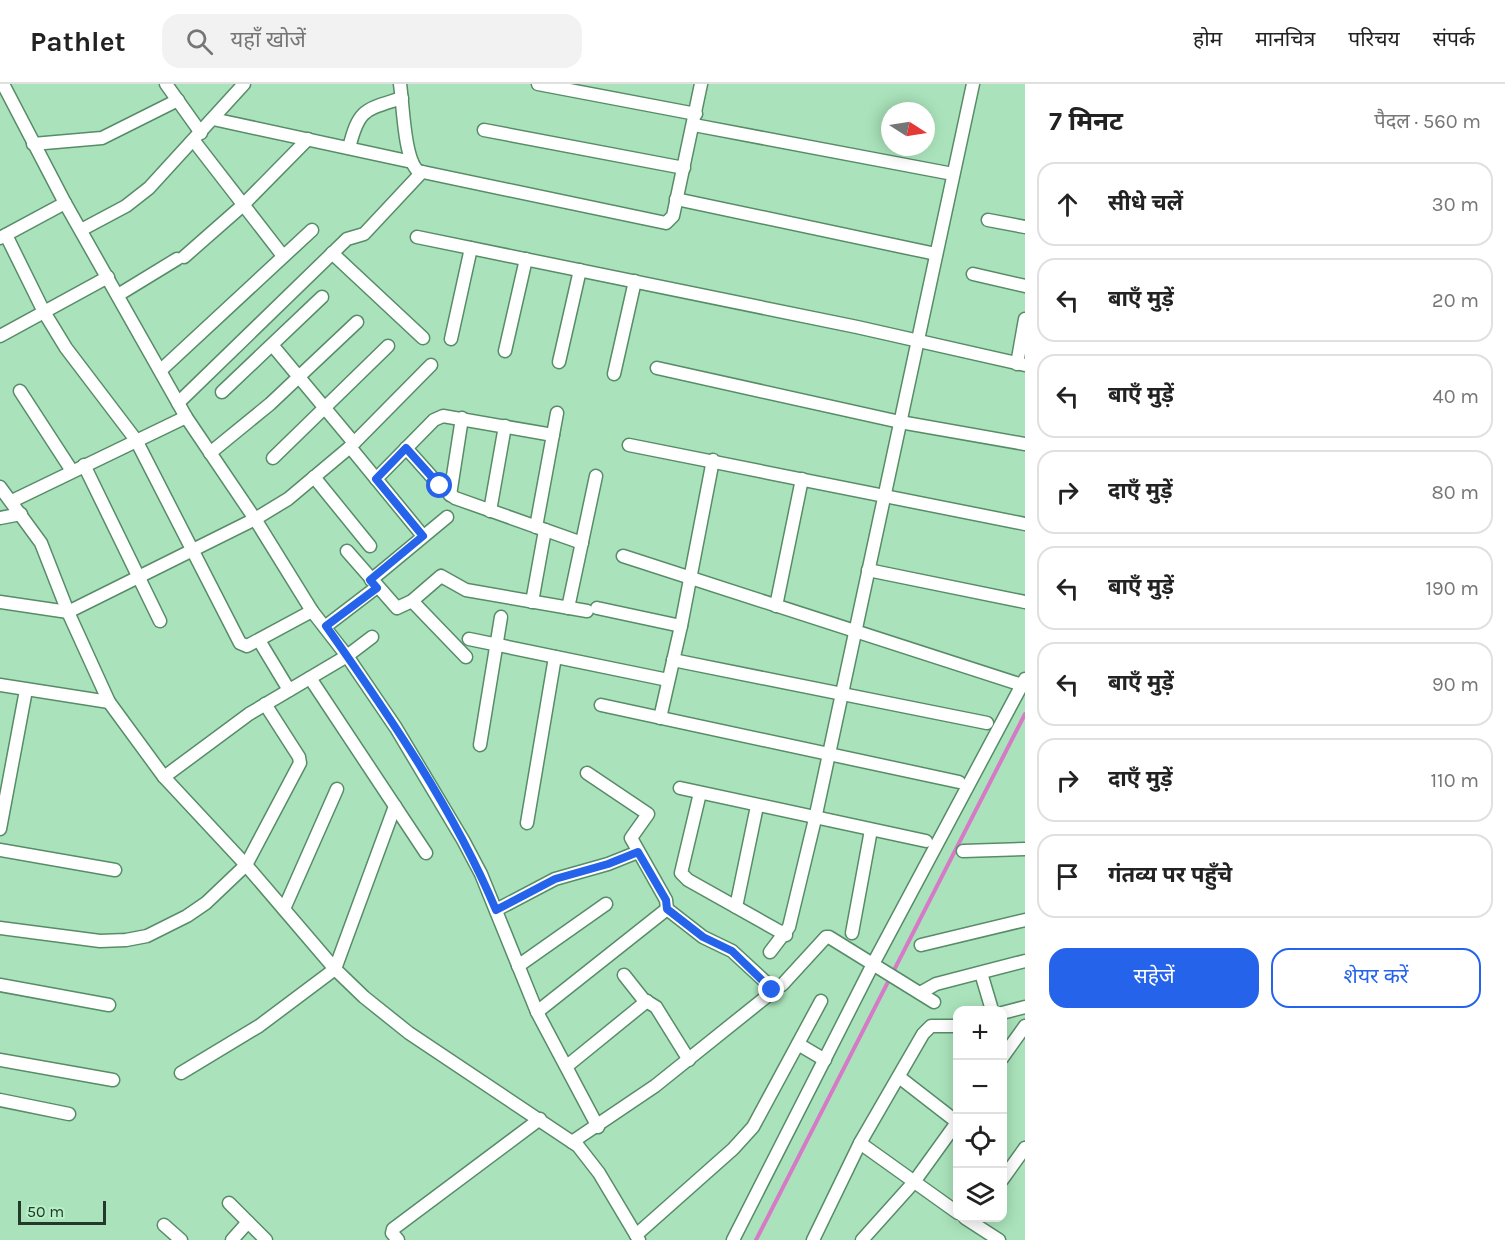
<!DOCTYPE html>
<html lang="hi">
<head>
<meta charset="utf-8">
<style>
	:root { --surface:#fff; --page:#f2f2f2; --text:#222; --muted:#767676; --line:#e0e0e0; --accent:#2563eb }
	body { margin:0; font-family:Karla,"Noto Sans Devanagari",sans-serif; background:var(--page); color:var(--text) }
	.controls { position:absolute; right:18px; bottom:18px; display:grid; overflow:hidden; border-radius:12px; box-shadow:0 3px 15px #0003 }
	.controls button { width:54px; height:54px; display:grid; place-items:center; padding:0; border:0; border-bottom:2px solid var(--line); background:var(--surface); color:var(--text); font:30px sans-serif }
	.compass { position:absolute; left:881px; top:18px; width:54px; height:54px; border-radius:50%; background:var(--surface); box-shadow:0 3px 15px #0003; rotate:102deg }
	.scale { position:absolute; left:18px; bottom:15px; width:88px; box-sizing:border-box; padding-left:6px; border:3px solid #233a2a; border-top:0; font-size:16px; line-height:21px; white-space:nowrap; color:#233a2a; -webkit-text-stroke:4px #b7f0c8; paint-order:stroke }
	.stop { position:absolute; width:18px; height:18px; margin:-14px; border:4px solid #2563eb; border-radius:50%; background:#fff }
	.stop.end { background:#2563eb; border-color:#fff; box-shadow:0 2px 6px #0008 }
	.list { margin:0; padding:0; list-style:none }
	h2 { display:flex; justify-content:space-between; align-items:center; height:78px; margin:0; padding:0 24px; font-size:26px }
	h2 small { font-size:20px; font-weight:400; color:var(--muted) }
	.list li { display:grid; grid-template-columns:39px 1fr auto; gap:18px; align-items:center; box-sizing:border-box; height:84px; margin:0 12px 12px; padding:0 12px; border:2px solid var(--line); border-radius:18px }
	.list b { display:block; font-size:22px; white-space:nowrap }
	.list em { font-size:20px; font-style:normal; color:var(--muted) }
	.actions { display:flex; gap:12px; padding:18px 24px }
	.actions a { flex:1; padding:14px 0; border:2px solid var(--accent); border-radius:18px; text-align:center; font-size:21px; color:var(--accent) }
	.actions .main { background:var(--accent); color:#fff }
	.icon { flex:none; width:33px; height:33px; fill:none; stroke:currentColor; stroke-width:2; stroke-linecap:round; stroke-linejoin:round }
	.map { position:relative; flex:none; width:1025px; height:1156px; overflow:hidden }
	header { display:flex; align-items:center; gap:36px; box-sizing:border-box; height:84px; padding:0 30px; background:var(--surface); border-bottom:2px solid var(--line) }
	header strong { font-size:28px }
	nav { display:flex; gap:33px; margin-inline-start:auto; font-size:21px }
	.search { width:420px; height:54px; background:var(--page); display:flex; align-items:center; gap:15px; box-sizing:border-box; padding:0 21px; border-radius:18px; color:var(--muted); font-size:22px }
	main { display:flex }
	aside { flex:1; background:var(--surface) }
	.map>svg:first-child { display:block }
</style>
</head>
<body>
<header>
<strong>Pathlet</strong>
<div class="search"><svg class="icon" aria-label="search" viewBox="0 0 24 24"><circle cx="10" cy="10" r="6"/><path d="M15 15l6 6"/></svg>यहाँ खोजें</div>
<nav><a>होम</a><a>मानचित्र</a><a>परिचय</a><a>संपर्क</a></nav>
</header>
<main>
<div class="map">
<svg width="1025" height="1156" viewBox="0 0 1025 1156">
	<rect width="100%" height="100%" fill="#aae3bb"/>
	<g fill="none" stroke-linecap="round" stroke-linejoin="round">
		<!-- stream -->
		<polyline stroke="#d679c6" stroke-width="4" points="756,1156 1025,630"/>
		<!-- minor casing -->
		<g stroke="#578c68" stroke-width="15">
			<g id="minor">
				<polyline points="3,0 65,119 186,333 255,435 312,527 347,572 372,553"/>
				<polyline points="166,0 201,49"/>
				<path d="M400,0C403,19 404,75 418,87L666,139L673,132L701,0"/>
				<polyline points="538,0 696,30"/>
				<polyline points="213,35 412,78"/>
				<polyline points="694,41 953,90"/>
				<polyline points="484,46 684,84"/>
				<polyline points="194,57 283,172"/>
				<polyline points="33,60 102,54 178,16"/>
				<path d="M349,64C359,24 365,26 402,14"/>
				<polyline points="676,115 936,170"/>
				<polyline points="988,136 1025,143"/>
				<polyline points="81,146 126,122 149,104 244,0"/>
				<polyline points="6,151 44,228 66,264 136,356 240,559 247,562 312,527"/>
				<polyline points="417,153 857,243 1025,281"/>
				<polyline points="0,154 65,119"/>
				<polyline points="332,169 423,254"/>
				<polyline points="184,173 242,122 308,55"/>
				<polyline points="973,190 1025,202"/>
				<polyline points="118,211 177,175"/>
				<polyline points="0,252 108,193"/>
				<polyline points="451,255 471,164"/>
				<polyline points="273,262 354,359"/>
				<polyline points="505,267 526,175"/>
				<polyline points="559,278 580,186"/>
				<polyline points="1017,280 1025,235"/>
				<polyline points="657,284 900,338 1025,360"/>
				<polyline points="161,286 312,146"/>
				<polyline points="614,290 635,197"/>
				<polyline points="20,307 72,387"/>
				<polyline points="222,308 322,213"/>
				<polyline points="178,319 347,155 364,150 422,88"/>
				<polyline points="629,361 1025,440"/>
				<polyline points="350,363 423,452"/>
				<polyline points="406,364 440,402 455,414 582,459"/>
				<polyline points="210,369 270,320 357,238"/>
				<polyline points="273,374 388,262"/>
				<polyline points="84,381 160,537"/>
				<polyline points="314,393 370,462"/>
				<polyline points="376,395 434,336 443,332 553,351"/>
				<polyline points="0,403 41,459 68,528 109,618 164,693 246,781 335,885 364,913 409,949 578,1062 599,1089 639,1156"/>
				<polyline points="450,411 462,334"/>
				<polyline points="12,417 186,333"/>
				<polyline points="490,427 505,342"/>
				<polyline points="0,434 21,430"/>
				<polyline points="536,443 557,329"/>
				<polyline points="347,467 397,524 412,517 441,492 466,506 587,527"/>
				<polyline points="623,472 1022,601"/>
				<polyline points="868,486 1025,518"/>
				<polyline points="371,496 447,433"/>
				<polyline points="412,517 466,573"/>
				<polyline points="0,518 68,528 255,435 288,415 350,363 431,281"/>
				<polyline points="532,518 545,446"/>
				<polyline points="776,522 802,395"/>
				<polyline points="568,524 596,392"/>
				<polyline points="597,524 681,542"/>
				<polyline points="326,542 377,503"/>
				<polyline points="469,555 668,596"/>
				<polyline points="260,558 289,606"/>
				<polyline points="673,576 987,639"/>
				<polyline points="310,594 426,769"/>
				<polyline points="0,601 109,618"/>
				<polyline points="601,621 959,698"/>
				<polyline points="660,634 681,542 713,376"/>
				<polyline points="480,661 501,533"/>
				<polyline points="164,693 249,630 347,572 396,644 463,756 481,790 537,928 598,1043"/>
				<polyline points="680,704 926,757"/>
				<polyline points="700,709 681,789 688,796 786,851"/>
				<polyline points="527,739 555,573"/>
				<polyline points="0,745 26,606"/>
				<polyline points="0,766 115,786"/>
				<polyline points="963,767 1025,765"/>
				<polyline points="736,823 757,722"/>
				<polyline points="284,825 337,705"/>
				<polyline points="496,826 555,795 608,780 638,768"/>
				<polyline points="0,844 100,857 126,856 147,852 187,832 206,819 246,781 300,679 299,673 265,620"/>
				<polyline points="852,849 871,746"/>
				<polyline points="921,861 1025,836"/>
				<polyline points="770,868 789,843 815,735 973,0"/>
				<polyline points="518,882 606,820"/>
				<polyline points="981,889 992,926"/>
				<polyline points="624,891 643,915 656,923 689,976"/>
				<polyline points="0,901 109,921"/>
				<polyline points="782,901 826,853 829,853 934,918"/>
				<polyline points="920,909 936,900 1025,877"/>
				<polyline points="537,928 667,825 666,816 631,754 648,730 587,689"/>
				<polyline points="1002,929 1025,923"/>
				<polyline points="798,960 825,976"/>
				<polyline points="1002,974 1025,942"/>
				<polyline points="0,976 113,996"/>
				<polyline points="567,982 647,917"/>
				<polyline points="181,989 259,942 335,885 395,722"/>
				<polyline points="899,993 957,1038"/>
				<polyline points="0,1016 69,1030"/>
				<polyline points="572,1058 655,1002 771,909 771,903 732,867 703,853 667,825"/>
				<polyline points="860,1059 958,1129"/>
				<polyline points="1002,1096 1025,1064"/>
				<polyline points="229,1119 266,1156"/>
				<polyline points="965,1134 999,1156"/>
				<polyline points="164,1141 181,1156"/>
				<polyline points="636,1151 733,1065 753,1043 821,917"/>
				<polyline points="232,1156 248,1138"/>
				<polyline points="398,1156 392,1149 393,1145 540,1035"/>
				<polyline points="733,1156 873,880 1025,595"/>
				<polyline points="813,1156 860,1059 923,950 931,942 958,942"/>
				<polyline points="862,1156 914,1098 958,1037"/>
			</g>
		</g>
		<!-- minor -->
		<use href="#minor" stroke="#fff" stroke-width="12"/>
	</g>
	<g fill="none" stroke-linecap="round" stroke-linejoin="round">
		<!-- route -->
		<path stroke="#2563eb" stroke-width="8" d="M440,402L406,364L376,395L423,452L370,496L377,504L326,542C390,633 453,724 496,826L555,795L608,780L638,768L666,816L667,825L703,853L732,867L772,906"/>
	</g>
</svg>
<div class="controls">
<button>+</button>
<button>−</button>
<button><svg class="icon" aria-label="locate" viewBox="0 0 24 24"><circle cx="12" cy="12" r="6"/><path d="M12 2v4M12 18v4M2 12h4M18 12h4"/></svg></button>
<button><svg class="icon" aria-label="layers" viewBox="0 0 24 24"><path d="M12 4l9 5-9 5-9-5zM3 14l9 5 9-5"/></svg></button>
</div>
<svg class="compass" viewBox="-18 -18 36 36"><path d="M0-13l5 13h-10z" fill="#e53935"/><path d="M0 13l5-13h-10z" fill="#767676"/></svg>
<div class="scale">50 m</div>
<div class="stop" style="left:440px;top:402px"></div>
<div class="stop end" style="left:772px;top:906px"></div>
</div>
<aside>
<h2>7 मिनट<small>पैदल · 560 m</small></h2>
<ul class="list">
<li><svg class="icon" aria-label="ahead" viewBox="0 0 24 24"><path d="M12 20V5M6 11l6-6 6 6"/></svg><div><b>सीधे चलें</b></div><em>30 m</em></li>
<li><svg class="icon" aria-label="left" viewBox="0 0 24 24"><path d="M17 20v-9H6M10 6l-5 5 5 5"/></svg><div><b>बाएँ मुड़ें</b></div><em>20 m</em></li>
<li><svg class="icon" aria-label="left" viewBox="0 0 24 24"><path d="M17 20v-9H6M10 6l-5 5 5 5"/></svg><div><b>बाएँ मुड़ें</b></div><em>40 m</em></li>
<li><svg class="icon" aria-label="right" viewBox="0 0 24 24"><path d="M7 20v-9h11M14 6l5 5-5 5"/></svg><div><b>दाएँ मुड़ें</b></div><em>80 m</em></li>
<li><svg class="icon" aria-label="left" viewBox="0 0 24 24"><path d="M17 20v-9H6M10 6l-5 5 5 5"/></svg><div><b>बाएँ मुड़ें</b></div><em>190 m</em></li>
<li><svg class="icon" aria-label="left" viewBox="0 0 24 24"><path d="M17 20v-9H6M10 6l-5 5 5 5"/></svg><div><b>बाएँ मुड़ें</b></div><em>90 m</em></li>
<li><svg class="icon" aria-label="right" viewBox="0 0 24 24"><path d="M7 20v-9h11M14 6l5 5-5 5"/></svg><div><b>दाएँ मुड़ें</b></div><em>110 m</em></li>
<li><svg class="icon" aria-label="arrive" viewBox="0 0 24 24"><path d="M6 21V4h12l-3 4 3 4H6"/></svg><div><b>गंतव्य पर पहुँचे</b></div></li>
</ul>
<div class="actions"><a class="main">सहेजें</a><a>शेयर करें</a></div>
</aside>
</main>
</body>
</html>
